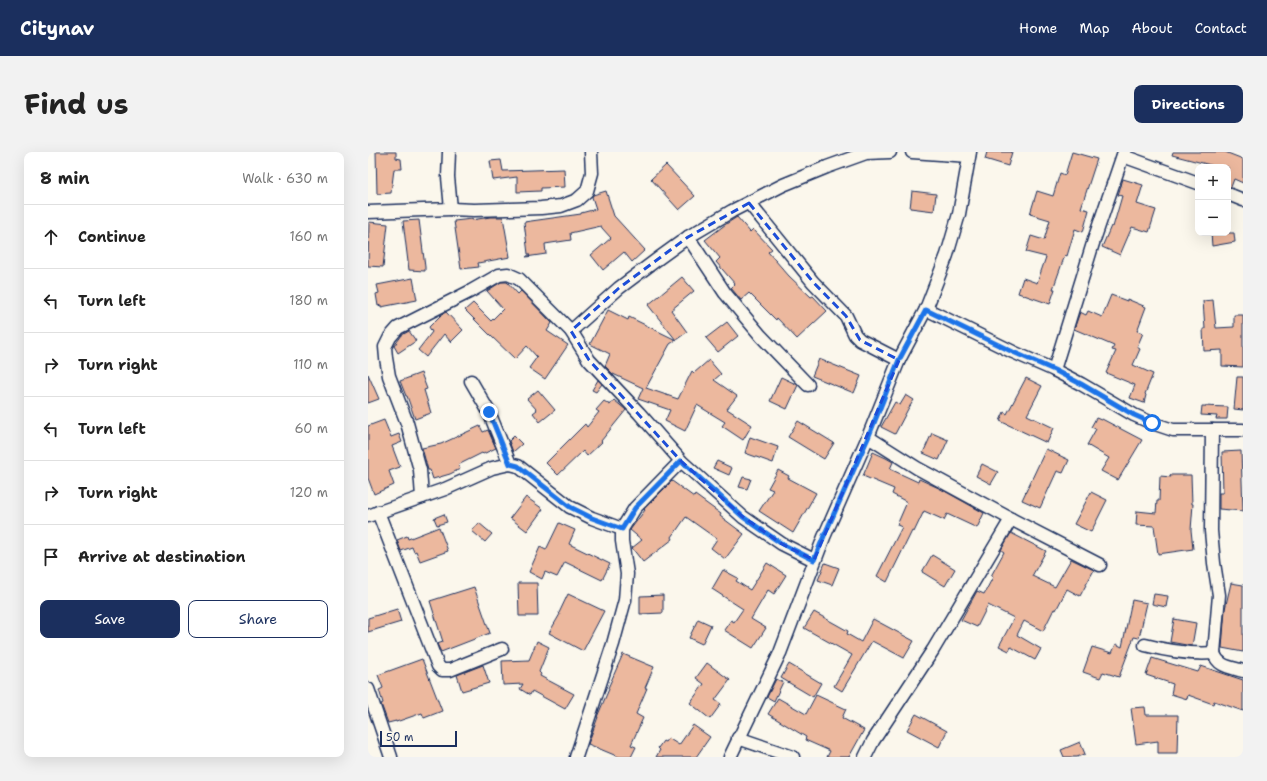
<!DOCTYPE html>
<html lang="en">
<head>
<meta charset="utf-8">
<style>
	:root { --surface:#fff; --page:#f2f2f2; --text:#222; --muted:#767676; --line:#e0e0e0; --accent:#1b2f5e }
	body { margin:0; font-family:"Shantell Sans",sans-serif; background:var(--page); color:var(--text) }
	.controls { position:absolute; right:12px; top:12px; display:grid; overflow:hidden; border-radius:8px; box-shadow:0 4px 16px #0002 }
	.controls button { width:36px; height:36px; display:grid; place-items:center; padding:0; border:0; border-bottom:1px solid var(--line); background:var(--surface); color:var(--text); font:20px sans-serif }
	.scale { position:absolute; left:12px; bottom:10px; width:77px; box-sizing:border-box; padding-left:4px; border:2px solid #1b2f5e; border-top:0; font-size:11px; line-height:14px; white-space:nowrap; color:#1b2f5e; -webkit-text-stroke:3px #fbf7ec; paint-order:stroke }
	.stop { position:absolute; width:12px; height:12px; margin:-9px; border:3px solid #1a73e8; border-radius:50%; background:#fff }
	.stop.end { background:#1a73e8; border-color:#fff; box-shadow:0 1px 4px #0008 }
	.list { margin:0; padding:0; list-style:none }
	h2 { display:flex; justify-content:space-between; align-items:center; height:52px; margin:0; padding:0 16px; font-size:17px }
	h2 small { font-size:13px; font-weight:400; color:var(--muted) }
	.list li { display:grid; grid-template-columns:26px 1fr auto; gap:12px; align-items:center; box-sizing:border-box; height:64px; padding:0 16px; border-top:1px solid var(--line) }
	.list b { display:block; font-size:15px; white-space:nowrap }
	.list em { font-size:13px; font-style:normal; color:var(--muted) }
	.actions { display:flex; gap:8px; padding:12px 16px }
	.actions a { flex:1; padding:9px 0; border:1px solid var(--accent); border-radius:8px; text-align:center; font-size:14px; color:var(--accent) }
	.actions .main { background:var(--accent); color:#fff }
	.icon { flex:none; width:22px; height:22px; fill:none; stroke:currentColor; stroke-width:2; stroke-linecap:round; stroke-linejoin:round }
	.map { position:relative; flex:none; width:875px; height:605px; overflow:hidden; border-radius:8px }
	header { display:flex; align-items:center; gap:24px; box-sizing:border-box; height:56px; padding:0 20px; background:var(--accent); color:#fff }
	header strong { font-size:19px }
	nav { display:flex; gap:22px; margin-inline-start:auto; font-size:14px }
	.intro { display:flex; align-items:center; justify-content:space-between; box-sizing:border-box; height:96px; padding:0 24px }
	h1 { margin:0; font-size:28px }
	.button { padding:10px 18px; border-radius:8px; background:var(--accent); color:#fff; font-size:14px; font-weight:700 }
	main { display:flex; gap:24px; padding:0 24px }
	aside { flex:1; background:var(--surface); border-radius:8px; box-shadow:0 4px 16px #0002 }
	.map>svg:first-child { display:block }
</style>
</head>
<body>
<header>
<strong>Citynav</strong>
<nav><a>Home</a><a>Map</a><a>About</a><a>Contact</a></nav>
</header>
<div class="intro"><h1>Find us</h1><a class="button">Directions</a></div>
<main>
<aside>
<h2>8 min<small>Walk · 630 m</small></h2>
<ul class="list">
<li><svg class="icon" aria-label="ahead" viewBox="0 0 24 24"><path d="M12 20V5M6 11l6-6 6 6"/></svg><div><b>Continue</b></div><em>160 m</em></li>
<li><svg class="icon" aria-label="left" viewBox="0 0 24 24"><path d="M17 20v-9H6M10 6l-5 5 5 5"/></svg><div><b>Turn left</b></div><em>180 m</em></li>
<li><svg class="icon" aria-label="right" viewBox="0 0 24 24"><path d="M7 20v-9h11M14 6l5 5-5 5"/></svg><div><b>Turn right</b></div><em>110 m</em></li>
<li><svg class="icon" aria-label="left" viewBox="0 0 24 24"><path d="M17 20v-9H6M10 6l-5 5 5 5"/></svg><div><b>Turn left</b></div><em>60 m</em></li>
<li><svg class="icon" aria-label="right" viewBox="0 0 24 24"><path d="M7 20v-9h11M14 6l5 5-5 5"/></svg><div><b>Turn right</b></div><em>120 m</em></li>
<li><svg class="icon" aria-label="arrive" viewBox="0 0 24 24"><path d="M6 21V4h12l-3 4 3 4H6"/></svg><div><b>Arrive at destination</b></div></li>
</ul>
<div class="actions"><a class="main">Save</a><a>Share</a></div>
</aside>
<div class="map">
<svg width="875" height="605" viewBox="0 0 875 605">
	<rect width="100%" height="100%" fill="#fbf7ec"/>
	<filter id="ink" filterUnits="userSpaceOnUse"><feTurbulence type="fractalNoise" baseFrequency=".025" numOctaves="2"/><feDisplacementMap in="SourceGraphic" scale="8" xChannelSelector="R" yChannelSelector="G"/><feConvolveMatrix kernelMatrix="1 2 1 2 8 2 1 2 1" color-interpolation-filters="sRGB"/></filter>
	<g filter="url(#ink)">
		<!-- building -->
		<g fill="#ecb89e" stroke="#1b2f5e">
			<polygon points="8,0 28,0 28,6 33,7 34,17 26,17 23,41 9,42"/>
			<polygon points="619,0 644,0 640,14 617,7"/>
			<polygon points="704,0 729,7 713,56 721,58 715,80 707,77 699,104 697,103 685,137 687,137 682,152 650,141 655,126 669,131 678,105 658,100 663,84 676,88 682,68 662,62 669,39 685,44 692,21 697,23"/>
			<polygon points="805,0 857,0 875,7 875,31 866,27 863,35 860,35 860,15 850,15 804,3"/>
			<polygon points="133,8 135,19 196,17 197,35 173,36 173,39 149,40 149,25 125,28 122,9"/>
			<polygon points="298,13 327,44 311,58 283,27"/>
			<polygon points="755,27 775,33 769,52 788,58 781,80 764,75 752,103 734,95 743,74 745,75 754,44 750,43"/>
			<polygon points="238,39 246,64 277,98 264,110 256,100 235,118 223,103 243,86 234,76 233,74 202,81 203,88 177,92 178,102 158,105 162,102 160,102 156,70 213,62 213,61 228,57 224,45 225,43"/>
			<polygon points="544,39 568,42 566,59 542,56"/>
			<polygon points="122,65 135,65 142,105 110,111 111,115 93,117 86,69 104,67 104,68"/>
			<polygon points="369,65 382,80 385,77 404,97 400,100 421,124 443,145 445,144 459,159 429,187 409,166 408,168 381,141 373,148 363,136 367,132 348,110 352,106 337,88 358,72"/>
			<polygon points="51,68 57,115 57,119 41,118 35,69"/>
			<polygon points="1,70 20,72 15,115 0,114"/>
			<polygon points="843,81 866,81 867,90 844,94"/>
			<polygon points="314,125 326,139 303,158 319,180 308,188 280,153"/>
			<polygon points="45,126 49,148 13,155 13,153 10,154 8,142 11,141 9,133"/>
			<polygon points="133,130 139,130 150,142 153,139 184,171 179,179 200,193 177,227 161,216 169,205 159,194 147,207 123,184 97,158 105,151 123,169 135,157 119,139"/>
			<polygon points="743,143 759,149 759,147 778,155 769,179 775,181 769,195 772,197 765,213 785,222 777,242 778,243 776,251 762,246 767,233 738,221 748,199 744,198 746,194 706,177 712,160 718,163 720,159 734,165"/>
			<polygon points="845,148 848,176 866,175 866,163 875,163 875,215 854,214 854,198 836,199 835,177 837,177 835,149"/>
			<polygon points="240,158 260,168 261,165 308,188 302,192 278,236 310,247 324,219 326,221 341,208 353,222 346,228 369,244 359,257 384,273 375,288 354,274 357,270 329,253 317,279 297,269 302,258 270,247 275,236 245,222 237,214 242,202 222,192"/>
			<polygon points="78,160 95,178 83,190 76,182 58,205 50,198 64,180 61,175 73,163"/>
			<polygon points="359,170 370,184 350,200 338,186"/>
			<polygon points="41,179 48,189 30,201 26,194 34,183"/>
			<polygon points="451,207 493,224 486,241 444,224"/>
			<polygon points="53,221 59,237 56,238 63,261 47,267 39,244 38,244 32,229"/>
			<polygon points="0,222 11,247 0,251"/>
			<polygon points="413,225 430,233 419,257 402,249"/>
			<polygon points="869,225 875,225 875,258 866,257"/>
			<polygon points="658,226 674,234 659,263 686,276 679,291 632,269 636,260 639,262"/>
			<polygon points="230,228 234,232 228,240 224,238"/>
			<polygon points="170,238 187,258 172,270 165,261 169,258 159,247"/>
			<polygon points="538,243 546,248 540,257 527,282 513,275 527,250 532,253"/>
			<polygon points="246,248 258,258 233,289 234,290 219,304 215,299 190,323 178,311 217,272 219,275 231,260 228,258 236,249 242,253"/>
			<polygon points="834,254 860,255 859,267 848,267 849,264 833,263"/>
			<polygon points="728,266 733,268 734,267 774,288 750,328 733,319 741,306 719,293 728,277 723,275"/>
			<polygon points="16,268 23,285 31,282 34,290 24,294 32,315 21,319 26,333 6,342 0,326 0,274"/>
			<polygon points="430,269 466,291 456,307 420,285"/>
			<polygon points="112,274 115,280 120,278 128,296 115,302 114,301 90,313 92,317 82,322 65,327 62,318 60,318 54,296 73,292"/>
			<polygon points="564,281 580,288 571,308 555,301"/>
			<polygon points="146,284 154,292 145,300 141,289"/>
			<polygon points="382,285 410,295 405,311 377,301"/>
			<polygon points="678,297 701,308 695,321 689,319 672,356 654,348"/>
			<polygon points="873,299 875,359 851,357 851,341 855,341 854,300"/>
			<polygon points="505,300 518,306 525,310 522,317 550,330 551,327 573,337 616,361 609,376 579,362 576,368 556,359 546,380 544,379 519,430 509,424 534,375 529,373 539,350 524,342 526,337 495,324"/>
			<polygon points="349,309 364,316 361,323 345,316"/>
			<polygon points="614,312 630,320 623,332 608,324"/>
			<polygon points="410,318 421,324 420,326 448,341 425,381 391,359 405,338 400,336"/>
			<polygon points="802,323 823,323 824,352 825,352 823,378 825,397 790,402 786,374 768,373 769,359 788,361 789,349 791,349 792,324 803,325"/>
			<polygon points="375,325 383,327 379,337 371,335"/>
			<polygon points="304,329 326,345 327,343 353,362 352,364 376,382 357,407 343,396 349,387 318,365 304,385 305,387 275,410 264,396 274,388 262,378 277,358 276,357"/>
			<polygon points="723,340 739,348 723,380 706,372"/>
			<polygon points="158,345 175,357 159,379 142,366"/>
			<polygon points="76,362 79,370 69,373 66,366"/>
			<polygon points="111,371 124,382 117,390 104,379"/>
			<polygon points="191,371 207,378 201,392 242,412 234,428 197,410 189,425 177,420 174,427 161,420 172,395 178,398"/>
			<polygon points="71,375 80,399 52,409 48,399 46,400 44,395 33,399 29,388 39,384 40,387"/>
			<polygon points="643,381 678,399 664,424 687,435 703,407 726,418 712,444 699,437 688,458 686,457 675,479 656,469 649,483 673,497 667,508 643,495 641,499 631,494 646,466 620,453 609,475 593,468 609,439 616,442 625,425 623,424 636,400 633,398"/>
			<polygon points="564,403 587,417 577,434 554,420"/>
			<polygon points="399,411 418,423 406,442 400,438 383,467 398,476 385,496 356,478 363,468 366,470 375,457 344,437 355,418 370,426 368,429 382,438"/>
			<polygon points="457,411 471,416 464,433 450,428"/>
			<polygon points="150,431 169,431 170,464 151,464"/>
			<polygon points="863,431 875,433 875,500 854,496 857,457"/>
			<polygon points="106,435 122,481 73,500 69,492 75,490 62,449"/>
			<polygon points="200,442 236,459 215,499 181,481 192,462 191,461"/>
			<polygon points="786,442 800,444 798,455 784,452"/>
			<polygon points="295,443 295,461 272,462 272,444"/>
			<polygon points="764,448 779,451 771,486 766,485 751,525 735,520 732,526 715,520 724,495 744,501 748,492 754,495"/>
			<polygon points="29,457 33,470 0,480 0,466"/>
			<polygon points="446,460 480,479 479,482 493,490 505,467 546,489 536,506 504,489 474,539 466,534 484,503 436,476"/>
			<polygon points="330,467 343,473 334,492 321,486"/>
			<polygon points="806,467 828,471 824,494 802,490"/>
			<polygon points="169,489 181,495 171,520 173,522 172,524 206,542 197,557 164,539 162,543 152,537 155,532 135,533 134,509 161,508"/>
			<polygon points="255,502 286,515 277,536 279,536 268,562 275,566 263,593 268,595 263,605 251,605 220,592 230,565 229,565 241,537 240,536"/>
			<polygon points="784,506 830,520 833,514 875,528 875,559 846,549 845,552 820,543 819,547 803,542 805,532 778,523"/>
			<polygon points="54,507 74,559 56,566 54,561 28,570 28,569 20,571 13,552 15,551 11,538 15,536 10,523"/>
			<polygon points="339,511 362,528 347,548 353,552 342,567 322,551 336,532 328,526"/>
			<polygon points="421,512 453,531 445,545 413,526"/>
			<polygon points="115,513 121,531 94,539 89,523"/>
			<polygon points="408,527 415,530 406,549 399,545"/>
			<polygon points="448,543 478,557 474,566 496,578 481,605 459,605 462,599 437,588 438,585 400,562 410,546 438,562"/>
			<polygon points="777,555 778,563 810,563 809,601 790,601 790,589 768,592 763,556"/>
			<polygon points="548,562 579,579 571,595 539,578"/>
			<polygon points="325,573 342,585 328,605 288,605 292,598 290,596 295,589 297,590 300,586 311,593"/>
			<polygon points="712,590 717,602 709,605 696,605 693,598"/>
		</g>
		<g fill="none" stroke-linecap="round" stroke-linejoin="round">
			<!-- street casing -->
			<g stroke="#1b2f5e" stroke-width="15">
				<g id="street">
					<polyline points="544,0 601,4"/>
					<polyline points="755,4 830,31"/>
					<polyline points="860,42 875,48"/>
					<polyline points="381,51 445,130 478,164 487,183 492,188 531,208"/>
					<polyline points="83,57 106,58 173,56 193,54 209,48 219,39 224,21 223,0"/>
					<polyline points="0,60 83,57 80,25 81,0"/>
					<polyline points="320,85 357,141 393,184 440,233"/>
					<polyline points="558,157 645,200 686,218 713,232 766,263 784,271 805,278 875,278"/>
					<polyline points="203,179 251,136 291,106 320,85 364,59 415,33 459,15 498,1 522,0"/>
					<polyline points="686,218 726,88 756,0"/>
					<polyline points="103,229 121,260 142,312"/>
					<path d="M844,278L843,379L846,411L851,443L846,501C850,515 863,515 875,519"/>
					<polyline points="500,285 549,316 643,367 732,413"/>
					<polyline points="54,345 52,318 39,271 21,224 18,206 17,195 22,185 30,176 103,139 131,123 140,122 151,127 203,179 221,208 271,261 313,309 375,365 414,392 446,408"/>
					<polyline points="10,360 70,514 74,518 82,518 134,497"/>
					<polyline points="0,364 77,337 124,316 142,312 150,314 202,355 224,366 254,377"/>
					<path d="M777,493C800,499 822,503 846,501"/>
					<polyline points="0,537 23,605"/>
					<polyline points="370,586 425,605"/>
					<polyline points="208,605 245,492 257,448 259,422 254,389 254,377 267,356 313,309"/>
					<polyline points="362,605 412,501 456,385 500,285 531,208 558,157 579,103 591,62 602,0"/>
					<polyline points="497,605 505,589 565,498 643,367"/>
				</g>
			</g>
			<!-- street -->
			<use href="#street" stroke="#fbf7ec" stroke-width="12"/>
		</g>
	</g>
	<g fill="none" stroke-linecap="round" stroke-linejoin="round" filter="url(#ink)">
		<!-- route -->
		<polyline stroke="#1a73e8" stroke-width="5" points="121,260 142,312 150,314 202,355 224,366 254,377 267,356 313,309 375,365 414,392 446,408 456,384 500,286 531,208 558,158 645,200 686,218 713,232 766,263 784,271"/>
	</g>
	<!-- marked area -->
	<path fill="none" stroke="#1d4ed8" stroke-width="3" stroke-dasharray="8 5" stroke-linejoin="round" d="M381,51L445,130L478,164L492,188L531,208L446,408L414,392L375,365L313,309L221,208L203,179L251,136L320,85Z"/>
</svg>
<div class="controls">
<button>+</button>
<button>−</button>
</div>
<div class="scale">50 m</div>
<div class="stop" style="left:784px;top:271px"></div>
<div class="stop end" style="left:121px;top:260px"></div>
</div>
</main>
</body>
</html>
